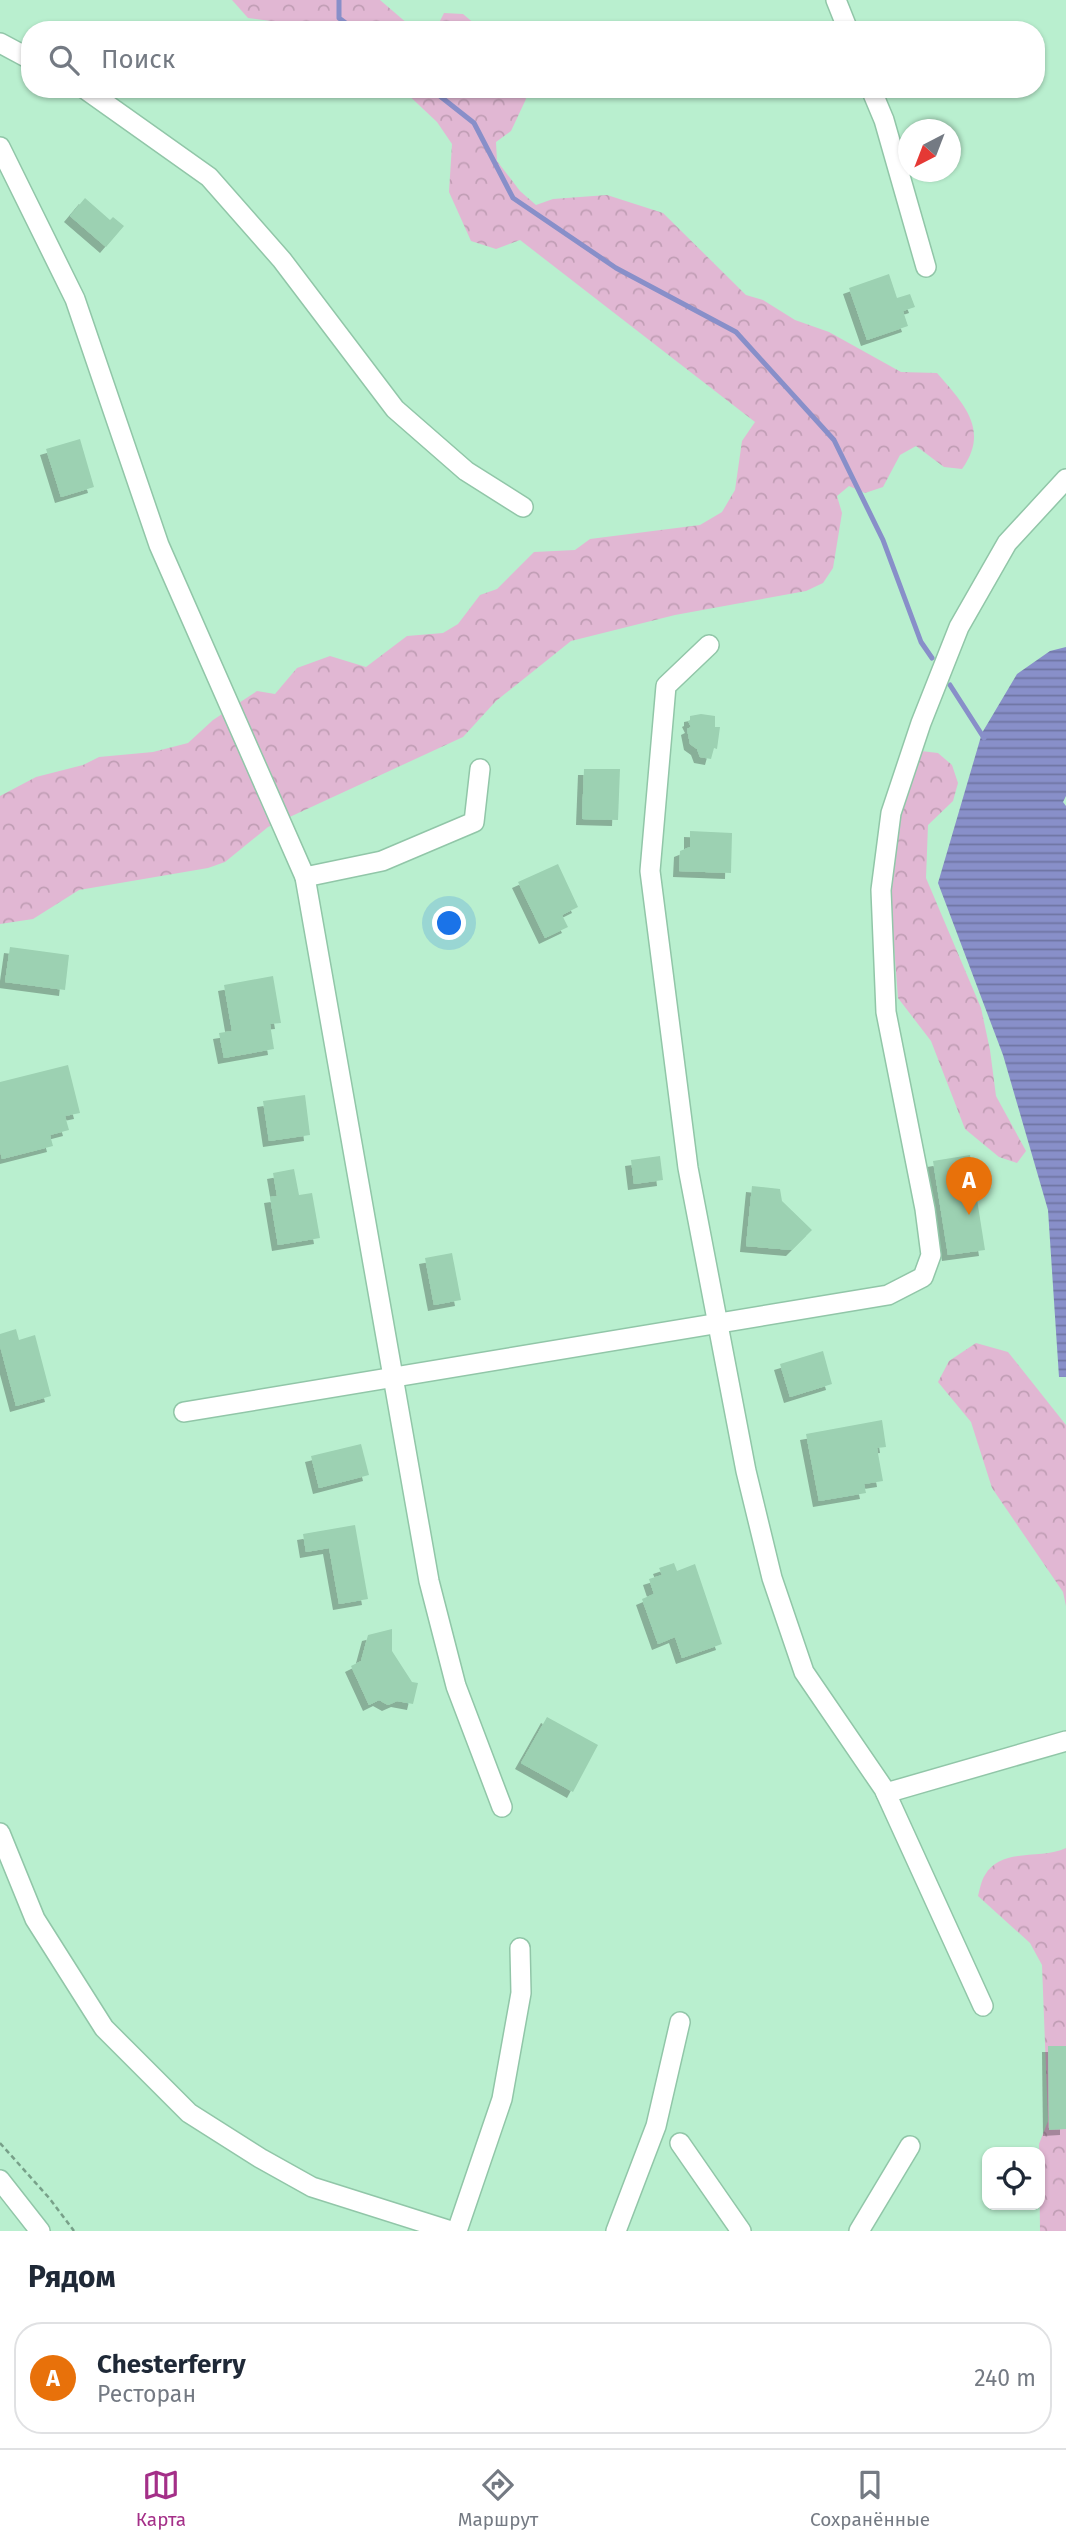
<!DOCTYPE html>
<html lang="ru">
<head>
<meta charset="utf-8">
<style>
	:root { --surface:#fff; --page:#f6f6f7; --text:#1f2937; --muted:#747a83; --line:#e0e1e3; --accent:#a42f88 }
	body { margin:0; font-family:"Fira Sans",sans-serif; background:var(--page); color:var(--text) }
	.controls { position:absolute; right:21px; bottom:21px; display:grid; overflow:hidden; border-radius:14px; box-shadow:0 2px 5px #0004 }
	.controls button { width:63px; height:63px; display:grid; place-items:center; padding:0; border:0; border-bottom:2px solid var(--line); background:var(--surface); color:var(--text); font:35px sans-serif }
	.compass { position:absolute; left:898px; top:119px; width:63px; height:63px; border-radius:50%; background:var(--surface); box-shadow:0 2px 5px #0004; rotate:222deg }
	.you { position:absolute; left:450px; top:924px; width:24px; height:24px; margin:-18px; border:5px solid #fff; border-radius:50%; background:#1a73e8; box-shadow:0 0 0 10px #1a73e833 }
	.badge { display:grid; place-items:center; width:46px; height:46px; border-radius:50%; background:var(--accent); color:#fff; font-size:23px; font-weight:700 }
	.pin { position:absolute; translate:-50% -58px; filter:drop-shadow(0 2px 4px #0008) }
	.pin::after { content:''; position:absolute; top:37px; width:24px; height:21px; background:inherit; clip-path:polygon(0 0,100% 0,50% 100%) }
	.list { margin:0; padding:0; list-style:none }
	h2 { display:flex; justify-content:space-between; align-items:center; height:91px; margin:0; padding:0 28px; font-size:30px }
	h2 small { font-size:23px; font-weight:400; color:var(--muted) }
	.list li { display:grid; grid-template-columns:46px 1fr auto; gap:21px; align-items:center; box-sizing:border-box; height:112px; margin:0 14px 14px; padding:0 14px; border:2px solid var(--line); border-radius:28px }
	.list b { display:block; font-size:26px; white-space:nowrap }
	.list p { margin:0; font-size:23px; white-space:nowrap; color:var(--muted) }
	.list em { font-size:23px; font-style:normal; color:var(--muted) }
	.icon { flex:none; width:38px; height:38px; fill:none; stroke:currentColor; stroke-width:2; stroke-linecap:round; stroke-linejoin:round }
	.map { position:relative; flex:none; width:1066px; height:2231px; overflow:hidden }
	.search { position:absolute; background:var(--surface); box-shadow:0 2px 5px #0004; left:21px; right:21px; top:21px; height:77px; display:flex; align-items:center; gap:18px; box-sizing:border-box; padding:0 24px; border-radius:28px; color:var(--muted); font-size:26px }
	.sheet { height:217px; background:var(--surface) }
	nav { display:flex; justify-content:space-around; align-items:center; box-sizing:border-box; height:98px; border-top:2px solid var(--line); background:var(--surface); font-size:19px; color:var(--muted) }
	nav a { display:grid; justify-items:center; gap:4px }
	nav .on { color:var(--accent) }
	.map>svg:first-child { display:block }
</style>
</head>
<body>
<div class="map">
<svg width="1066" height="2231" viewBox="0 0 1066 2231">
	<defs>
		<pattern id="forest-crowns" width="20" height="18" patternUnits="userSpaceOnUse" patternTransform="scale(1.75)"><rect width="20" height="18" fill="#e1b7d3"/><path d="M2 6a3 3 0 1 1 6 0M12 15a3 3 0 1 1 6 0" fill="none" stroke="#c19eb5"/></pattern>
		<pattern id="water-rules" width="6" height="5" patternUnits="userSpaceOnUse" patternTransform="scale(1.75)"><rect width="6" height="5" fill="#888fc9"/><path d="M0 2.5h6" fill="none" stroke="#6f75a3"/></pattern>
		<filter id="shadow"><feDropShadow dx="-6" dy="6" stdDeviation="0" flood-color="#0004"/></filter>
	</defs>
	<rect width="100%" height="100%" fill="#b9efcf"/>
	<!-- forest -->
	<g fill="url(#forest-crowns)">
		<polygon points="232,0 380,0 415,30 337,30 248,18"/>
		<polygon points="444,13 463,14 482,30 431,30 436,29"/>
		<path d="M402,89H522L526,99L511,131L496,142L497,161L520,191L536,205L553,199L607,195L663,213L746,295L763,300L795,320L829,332L901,372L937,373C964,404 990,430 962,469L944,467L916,446L900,455L883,487L865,493L849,486L837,496L842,513L833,568L823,583L806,591L675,615L571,641L496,701L463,737L268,827L225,862L208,868L79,890L33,919L0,924V796L36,777L83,765L99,757L153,752L188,743L213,720L257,691L275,694L297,668L330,656L366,667L407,636L443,633L458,624L480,595L497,589L534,552L575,550L590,539L700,525L722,512L735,490L742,441L755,422L520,240L496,249L471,241L449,192L452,144L437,122Z"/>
		<polygon points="921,751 938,753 952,765 958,783 953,801 928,825 926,878 981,1008 990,1050 996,1096 1026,1151 1017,1163 999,1157 965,1129 931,1041 898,998 888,867 904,779"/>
		<polygon points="976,1343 1008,1352 1066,1425 1066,1606 1063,1592 992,1488 971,1422 938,1382 949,1361"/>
		<path d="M1066,1848V2231H1040L1039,2144L1048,2121L1042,1965L1030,1943L978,1896C980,1889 981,1881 985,1875C1001,1847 1041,1860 1066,1848Z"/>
	</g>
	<!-- water -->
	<polygon fill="url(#water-rules)" points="1066,647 1066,796 1063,802 1066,806 1066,1377 1059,1377 1048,1210 1003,1055 938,883 982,733 1017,674 1050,651"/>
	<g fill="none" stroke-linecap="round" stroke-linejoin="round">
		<!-- stream -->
		<g stroke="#888fc9" stroke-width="5">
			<polyline points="339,0 339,18 355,30"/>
			<polyline points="431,89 474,123 513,198 616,268 736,332 834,440 883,540 921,642 932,658"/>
			<polyline points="950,685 984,738"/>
		</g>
	</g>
	<!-- building -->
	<g fill="#9cd1b2" filter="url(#shadow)">
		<polygon points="85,198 110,220 113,217 124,226 106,247 70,216"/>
		<polygon points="889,274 897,298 910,294 915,307 903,311 908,326 867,340 849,288"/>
		<polygon points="80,439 94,487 61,497 46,449"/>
		<polygon points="701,714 715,716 715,727 720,727 717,749 714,748 711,759 700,757 697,749 690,744 687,729 691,727 688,721 690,720 690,716"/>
		<polygon points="584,769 620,769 618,820 582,819"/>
		<polygon points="690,831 732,833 731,873 679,871 680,851 690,847"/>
		<polygon points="558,864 578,907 562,915 568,927 545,938 518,882"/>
		<polygon points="10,947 69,955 65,990 5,982"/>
		<polygon points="273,976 281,1023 270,1024 274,1049 224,1058 219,1033 232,1031 224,985"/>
		<polygon points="68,1065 80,1113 65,1116 69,1130 50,1135 53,1146 2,1159 0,1151 0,1082"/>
		<polygon points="305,1095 310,1135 269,1141 263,1101"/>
		<polygon points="970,1155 985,1250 948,1255 933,1161"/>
		<polygon points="660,1156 663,1180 634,1184 631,1160"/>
		<polygon points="294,1169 299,1195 312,1193 320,1238 278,1245 270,1197 277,1196 273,1173"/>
		<polygon points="752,1186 780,1189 782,1201 812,1230 792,1250 746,1246"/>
		<polygon points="452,1253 461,1300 434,1305 425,1258"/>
		<polygon points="16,1329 19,1340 35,1335 51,1396 16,1406 0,1346 0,1334"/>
		<polygon points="823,1351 832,1384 790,1397 780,1364"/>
		<polygon points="882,1420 886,1447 877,1448 883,1481 864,1484 866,1493 819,1501 806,1434"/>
		<polygon points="361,1444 369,1475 319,1488 311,1456"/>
		<polygon points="355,1525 368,1599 339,1604 329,1548 306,1552 303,1534"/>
		<polygon points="674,1563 677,1571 695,1564 722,1644 682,1658 675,1637 658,1644 642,1599 654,1594 649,1579 662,1575 659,1568"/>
		<polygon points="392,1629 392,1651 412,1682 418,1683 413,1704 397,1701 388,1705 379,1700 369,1705 351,1666 361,1661 368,1635"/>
		<polygon points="547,1717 598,1745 573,1792 521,1763"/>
		<polygon points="1048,2046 1066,2046 1066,2129 1049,2130"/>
	</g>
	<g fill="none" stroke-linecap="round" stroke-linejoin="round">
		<!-- minor casing -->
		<g stroke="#91c6a8" stroke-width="22">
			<g id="minor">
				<polyline points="836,0 848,30"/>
				<polyline points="0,43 30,59"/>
				<polyline points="85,89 209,177 282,260 395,409 466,471 523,507"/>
				<polyline points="871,89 884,120 926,267"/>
				<polyline points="0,147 75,299 159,545 305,877"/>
				<polyline points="709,645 666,686 650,871 688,1168 746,1471 772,1578 804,1672 884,1789 983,2006"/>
				<polyline points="480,769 474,822 382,861 305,877 429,1581 456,1686 502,1807"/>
				<polyline points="184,1412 888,1295 923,1277 931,1255 925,1209 886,1012 881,890 891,813 921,723 959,627 1007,543 1066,479"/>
				<polyline points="886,1793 1066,1741"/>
				<polyline points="0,1833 35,1919 104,2028 189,2113 260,2158 312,2187 451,2231"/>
				<polyline points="680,2143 741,2231"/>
				<polyline points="0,2180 40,2231"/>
				<polyline points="457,2231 502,2099 521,1993 520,1948"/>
				<polyline points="616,2231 656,2126 680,2022"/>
				<polyline points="859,2231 910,2146"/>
			</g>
		</g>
		<!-- path -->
		<polyline stroke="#78a089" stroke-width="2.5" stroke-dasharray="5 3.5" stroke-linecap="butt" points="0,2143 50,2199 74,2231"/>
		<!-- minor -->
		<use href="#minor" stroke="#fff" stroke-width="19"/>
	</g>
</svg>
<div class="controls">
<button><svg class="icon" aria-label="locate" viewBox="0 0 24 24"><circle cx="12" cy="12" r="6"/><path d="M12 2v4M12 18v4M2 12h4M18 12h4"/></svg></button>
</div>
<svg class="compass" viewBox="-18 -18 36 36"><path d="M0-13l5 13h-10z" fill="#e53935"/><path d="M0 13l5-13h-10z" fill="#747a83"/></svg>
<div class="you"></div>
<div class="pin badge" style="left:969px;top:1215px;background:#e8710a">A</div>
<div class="search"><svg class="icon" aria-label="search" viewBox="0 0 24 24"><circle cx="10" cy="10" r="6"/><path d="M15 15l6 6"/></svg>Поиск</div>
</div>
<section class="sheet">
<h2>Рядом<small></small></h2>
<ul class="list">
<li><span class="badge" style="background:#e8710a">A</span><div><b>Chesterferry</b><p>Ресторан</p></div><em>240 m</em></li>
</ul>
</section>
<nav>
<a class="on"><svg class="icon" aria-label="map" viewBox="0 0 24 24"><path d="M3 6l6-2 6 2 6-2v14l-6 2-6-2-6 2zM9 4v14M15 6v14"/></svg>Карта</a>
<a><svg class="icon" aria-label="directions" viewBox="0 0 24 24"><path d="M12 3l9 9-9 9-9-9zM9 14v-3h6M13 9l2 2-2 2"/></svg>Маршрут</a>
<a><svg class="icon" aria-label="saved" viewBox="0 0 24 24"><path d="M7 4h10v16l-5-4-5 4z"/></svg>Сохранённые</a>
</nav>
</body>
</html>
